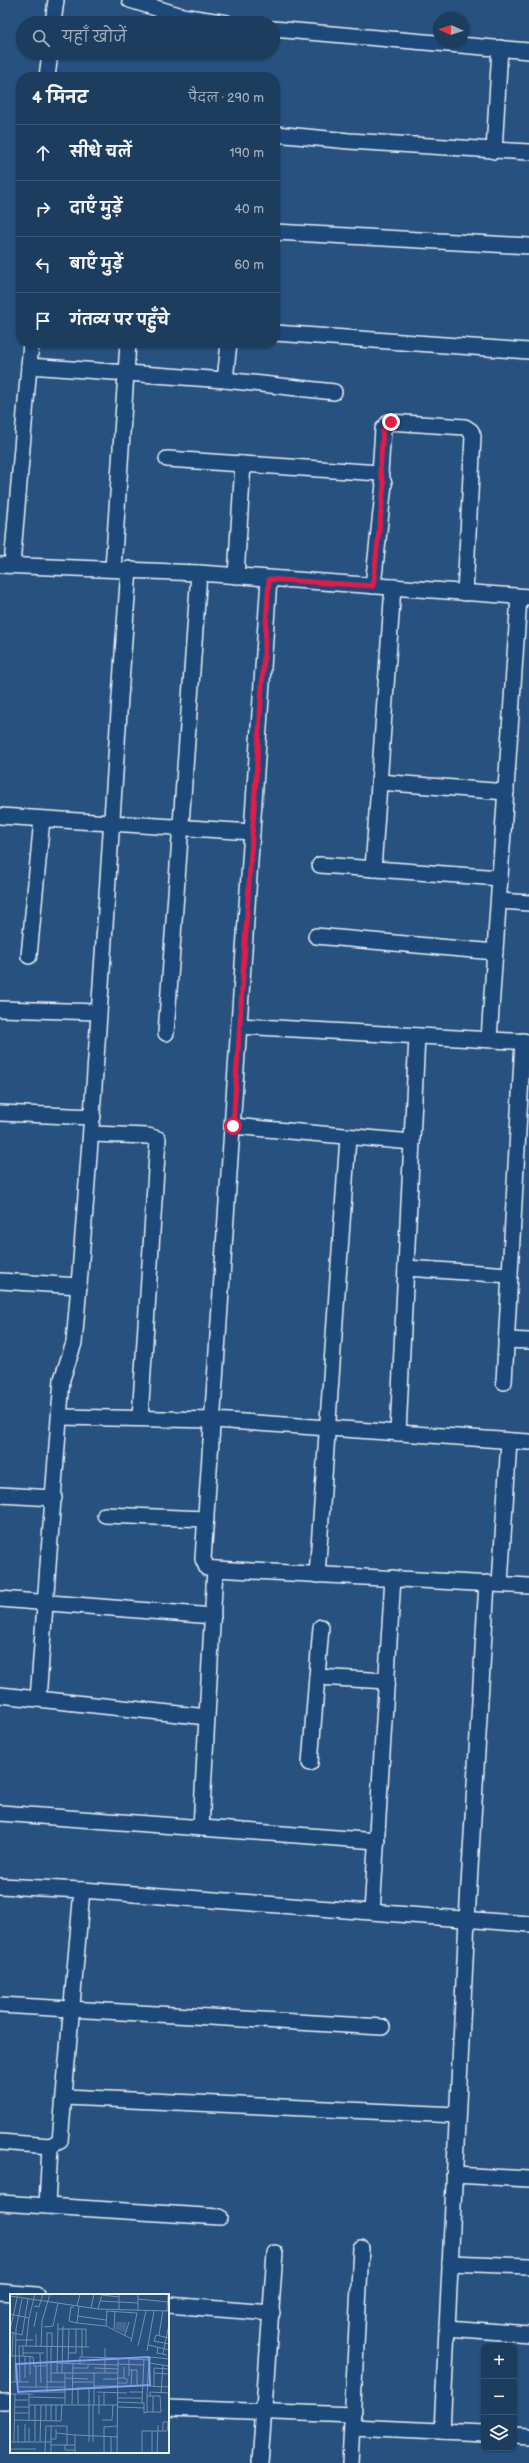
<!DOCTYPE html>
<html lang="hi">
<head>
<meta charset="utf-8">
<style>
	:root { --surface:#1d3d5f; --page:#2a4868; --text:#f1f3f6; --muted:#a0aebd; --line:#3b5674 }
	body { margin:0; font-family:"Balsamiq Sans","Playpen Sans Deva",sans-serif; background:var(--page); color:var(--text) }
	.controls { position:absolute; right:12px; bottom:12px; display:grid; overflow:hidden; border-radius:8px; box-shadow:0 1px 3px #0004 }
	.controls button { width:36px; height:36px; display:grid; place-items:center; padding:0; border:0; border-bottom:1px solid var(--line); background:var(--surface); color:var(--text); font:20px sans-serif }
	.compass { position:absolute; left:433px; top:12px; width:36px; height:36px; border-radius:50%; background:var(--surface); box-shadow:0 1px 3px #0004; rotate:273deg }
	.stop { position:absolute; width:12px; height:12px; margin:-9px; border:3px solid #e11d48; border-radius:50%; background:#fff }
	.stop.end { background:#e11d48; border-color:#fff; box-shadow:0 1px 4px #0008 }
	.list { margin:0; padding:0; list-style:none }
	h2 { display:flex; justify-content:space-between; align-items:center; height:52px; margin:0; padding:0 16px; font-size:17px }
	h2 small { font-size:13px; font-weight:400; color:var(--muted) }
	.list li { display:grid; grid-template-columns:26px 1fr auto; gap:12px; align-items:center; box-sizing:border-box; height:56px; padding:0 16px; border-top:1px solid var(--line) }
	.list b { display:block; font-size:15px; white-space:nowrap }
	.list em { font-size:13px; font-style:normal; color:var(--muted) }
	.icon { flex:none; width:22px; height:22px; fill:none; stroke:currentColor; stroke-width:2; stroke-linecap:round; stroke-linejoin:round }
	.map { position:relative; flex:none; width:529px; height:2463px; overflow:hidden }
	.search { position:absolute; background:var(--surface); box-shadow:0 1px 3px #0004; left:16px; top:16px; width:264px; height:44px; display:flex; align-items:center; gap:10px; box-sizing:border-box; padding:0 14px; border-radius:22px; color:var(--muted); font-size:15px }
	.panel { position:absolute; background:var(--surface); box-shadow:0 1px 3px #0004; left:16px; top:72px; width:264px; height:276px; border-radius:16px }
	.map>svg:first-child { display:block }
</style>
</head>
<body>
<div class="map">
<svg width="529" height="2463" viewBox="0 0 529 2463">
	<rect width="100%" height="100%" fill="#27517f"/>
	<filter id="ink" filterUnits="userSpaceOnUse"><feTurbulence type="fractalNoise" baseFrequency=".025" numOctaves="2"/><feDisplacementMap in="SourceGraphic" scale="8" xChannelSelector="R" yChannelSelector="G"/><feConvolveMatrix kernelMatrix="1 2 1 2 8 2 1 2 1" color-interpolation-filters="sRGB"/></filter>
	<g filter="url(#ink)">
		<g fill="none" stroke-linecap="round" stroke-linejoin="round">
			<!-- street casing -->
			<g stroke="#e8f1f8" stroke-width="18">
				<g id="street">
					<polyline points="130,0 182,16 227,23"/>
					<polyline points="53,23 56,0"/>
					<polyline points="273,29 529,51"/>
					<polyline points="47,77 50,53"/>
					<polyline points="275,134 349,141 529,152"/>
					<polyline points="494,151 500,48"/>
					<polyline points="275,232 529,246"/>
					<polyline points="275,333 529,351"/>
					<polyline points="31,343 29,366 225,380 334,392"/>
					<polyline points="225,380 229,343"/>
					<polyline points="167,459 380,473 384,484 373,586"/>
					<polyline points="380,473 383,429 389,422 465,427 471,431 473,436 465,593"/>
					<polyline points="0,565 199,573 529,597"/>
					<polyline points="12,565 29,366"/>
					<polyline points="113,569 128,343"/>
					<polyline points="236,576 243,464"/>
					<polyline points="379,782 506,792"/>
					<polyline points="0,816 252,832"/>
					<polyline points="320,865 500,878"/>
					<polyline points="373,869 393,587"/>
					<polyline points="499,901 529,903"/>
					<polyline points="316,936 495,952"/>
					<polyline points="29,956 42,819"/>
					<polyline points="0,1009 98,1012"/>
					<polyline points="239,1026 529,1042"/>
					<polyline points="166,1033 199,573"/>
					<polyline points="489,1039 519,597"/>
					<polyline points="0,1113 93,1117"/>
					<polyline points="233,1126 412,1142"/>
					<polyline points="92,1134 148,1136 158,1139 140,1418"/>
					<polyline points="406,1268 510,1275"/>
					<polyline points="0,1281 79,1286"/>
					<polyline points="506,1340 529,1341"/>
					<polyline points="504,1382 523,1041"/>
					<polyline points="60,1417 214,1420 529,1442"/>
					<polyline points="398,1433 417,1036"/>
					<polyline points="0,1495 54,1498"/>
					<polyline points="105,1515 206,1519"/>
					<polyline points="215,1569 529,1586"/>
					<polyline points="317,1575 348,1138"/>
					<polyline points="500,1584 509,1441"/>
					<polyline points="0,1599 213,1616"/>
					<polyline points="317,1677 387,1681"/>
					<polyline points="0,1695 207,1717"/>
					<path d="M38,1699L62,1379L74,1343C97,1086 110,827 129,569"/>
					<polyline points="310,1763 321,1627"/>
					<polyline points="0,1813 377,1841"/>
					<polyline points="201,1828 215,1569 207,1568 203,1559 269,579"/>
					<polyline points="0,1886 82,1890 60,2141 50,2146 0,2142"/>
					<polyline points="82,1890 529,1924"/>
					<polyline points="372,1912 393,1578"/>
					<polyline points="0,2005 382,2027"/>
					<polyline points="65,2097 457,2115"/>
					<polyline points="454,2175 529,2179"/>
					<polyline points="0,2203 220,2217"/>
					<polyline points="47,2206 50,2146"/>
					<polyline points="450,2263 529,2266"/>
					<polyline points="0,2292 36,2295"/>
					<polyline points="168,2305 272,2313"/>
					<polyline points="447,2328 529,2334"/>
					<polyline points="0,2402 11,2402"/>
					<polyline points="168,2408 353,2415"/>
					<polyline points="352,2427 484,2433"/>
					<polyline points="442,2431 467,1919 487,1583"/>
					<polyline points="514,2435 529,2436"/>
					<polyline points="260,2463 275,2253"/>
					<polyline points="350,2463 361,2248"/>
				</g>
			</g>
			<!-- street -->
			<use href="#street" stroke="#1f4a7a" stroke-width="15"/>
		</g>
	</g>
	<g fill="none" stroke-linecap="round" stroke-linejoin="round" filter="url(#ink)">
		<!-- route -->
		<polyline stroke="#e11d48" stroke-width="5" points="233,1126 269,579 373,586 384,484 380,472 383,429 386,423 391,422"/>
	</g>
	<!-- overview -->
	<g transform="translate(10 2294)">
		<rect width="159" height="159" fill="#27517f"/>
		<path d="M106,28H117L115,39L105,35Z" fill="#436891"/>
		<path fill="none" stroke="#7491af" stroke-width="1" d="M92,1L109,3M0,2L88,15L159,17M128,5L158,8M90,7L128,9M24,12L29,13L33,0M67,12L70,0M69,12L67,29L96,32L122,45M64,13H61L59,27L67,29M81,14L84,0M88,15L92,0M109,15V0M96,17L127,19L121,48M128,17V0M157,17L158,0M0,20L19,24L25,0M67,22L96,26M96,32L97,17M24,33L27,18M34,33L43,32L48,9M48,35H76V53M104,35L105,17M0,36L8,0M0,38L12,41L18,5M115,41L119,28M149,41L153,17M159,44L146,41L144,47L159,50M6,46H23M139,51L159,56M16,52L19,24M128,52L136,17M26,53V40M31,53L32,27L40,0M37,53V39H42V53M148,53L147,59L157,61M137,57L144,17M13,59H34M30,59L31,89M58,59H66V35M153,60L159,30M0,62H13V52L79,53M2,62L3,39M13,62L23,63L24,72H37V53M72,63V35M134,65L132,109H134V119L137,118M47,69L108,71M139,69L159,72M58,70L59,35M108,70L134,71M70,71V63L108,64L107,159M26,72V93M63,74H78V71M84,74L108,75M119,76H127V92M41,79H108M47,79L48,29M52,79L53,32M95,79V54M144,79L159,80M20,81V62M119,82V65L140,66L141,63L159,65M15,84V62M55,84L78,85M108,84H114V73M93,85H108M0,88H19M5,88L6,35L12,5M10,88L9,52H13M37,88H55M41,88V53M63,88H84M108,89H117V85L114,84M84,92H108M121,92L122,76M137,92L159,93M144,92V74L159,75M9,93H55M66,94H84M79,94V111M23,98H55M37,98V72M87,98L117,99M94,98V111M119,98H132M151,99L153,71M0,100H23M89,101V120M137,102H150L151,118H137V102L138,81L140,66M140,102V98L159,99M143,102V118M19,103L55,104M108,104H132M5,106H19M108,108L132,109M46,110V127M55,110V79M62,110L63,70M68,110V94M19,111H108M84,111V78M5,113H19M108,113L134,114M5,119H19M4,126L51,127L52,110M19,126V100M36,126V110M92,126H102L103,111M41,127V110M153,136V128H158M46,139L65,141M41,145H46V135M25,147V111M0,148H41M4,148L5,100M8,148V131M15,148V130M19,148V134M30,148L31,111M79,148V111M83,148V111M41,151H65M55,151V156H65M0,155H26M35,159L36,132H57V151M41,159V132M65,159V141L108,143M94,159V133L107,132M101,159V143M132,159V137H157L158,128M142,159V137M147,159L148,131"/>
		<path fill="#82a0e8" fill-opacity="0.15" stroke="#82a0e8" stroke-width="2" d="M139,63L140,91L8,98L6,70Z"/>
		<rect width="159" height="159" fill="none" stroke="#e8f1f8" stroke-width="2"/>
	</g>
</svg>
<div class="controls">
<button>+</button>
<button>−</button>
<button><svg class="icon" aria-label="layers" viewBox="0 0 24 24"><path d="M12 4l9 5-9 5-9-5zM3 14l9 5 9-5"/></svg></button>
</div>
<svg class="compass" viewBox="-18 -18 36 36"><path d="M0-13l5 13h-10z" fill="#e53935"/><path d="M0 13l5-13h-10z" fill="#a0aebd"/></svg>
<div class="stop" style="left:233px;top:1126px"></div>
<div class="stop end" style="left:391px;top:422px"></div>
<div class="search"><svg class="icon" aria-label="search" viewBox="0 0 24 24"><circle cx="10" cy="10" r="6"/><path d="M15 15l6 6"/></svg>यहाँ खोजें</div>
<section class="panel">
<h2>4 मिनट<small>पैदल · 290 m</small></h2>
<ul class="list">
<li><svg class="icon" aria-label="ahead" viewBox="0 0 24 24"><path d="M12 20V5M6 11l6-6 6 6"/></svg><div><b>सीधे चलें</b></div><em>190 m</em></li>
<li><svg class="icon" aria-label="right" viewBox="0 0 24 24"><path d="M7 20v-9h11M14 6l5 5-5 5"/></svg><div><b>दाएँ मुड़ें</b></div><em>40 m</em></li>
<li><svg class="icon" aria-label="left" viewBox="0 0 24 24"><path d="M17 20v-9H6M10 6l-5 5 5 5"/></svg><div><b>बाएँ मुड़ें</b></div><em>60 m</em></li>
<li><svg class="icon" aria-label="arrive" viewBox="0 0 24 24"><path d="M6 21V4h12l-3 4 3 4H6"/></svg><div><b>गंतव्य पर पहुँचे</b></div></li>
</ul>
</section>
</div>
</body>
</html>
